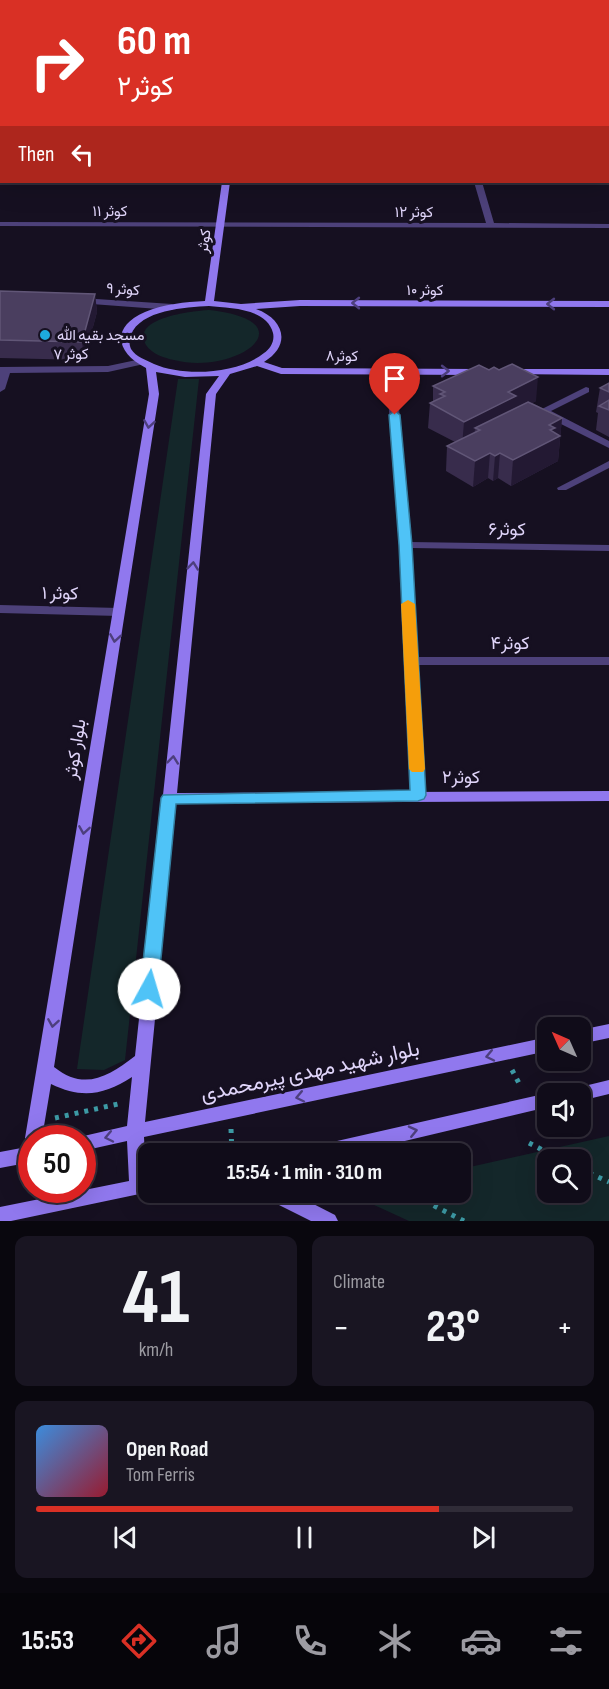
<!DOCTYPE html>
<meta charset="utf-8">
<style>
:root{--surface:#100c19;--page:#191522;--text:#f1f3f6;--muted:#9c9ba2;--line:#302c38;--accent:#d93025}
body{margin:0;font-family:"Sofia Sans Condensed",Vazirmatn,sans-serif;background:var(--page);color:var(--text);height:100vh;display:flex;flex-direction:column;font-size:22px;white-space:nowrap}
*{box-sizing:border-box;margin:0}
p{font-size:20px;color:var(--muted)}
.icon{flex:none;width:33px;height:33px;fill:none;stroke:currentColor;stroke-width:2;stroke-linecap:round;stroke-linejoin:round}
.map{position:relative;height:1221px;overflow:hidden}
.panel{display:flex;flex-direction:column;gap:15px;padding:15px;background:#09070e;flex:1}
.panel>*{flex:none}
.top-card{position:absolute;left:0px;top:0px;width:609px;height:183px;box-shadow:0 6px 24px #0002,0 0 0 2px var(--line);background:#d93025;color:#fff;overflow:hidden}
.needle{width:39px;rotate:315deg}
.tools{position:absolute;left:537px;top:1017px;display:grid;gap:12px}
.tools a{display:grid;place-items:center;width:54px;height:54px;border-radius:12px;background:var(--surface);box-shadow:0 6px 24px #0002,0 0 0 2px var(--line);font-size:30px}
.speed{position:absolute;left:18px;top:1125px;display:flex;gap:12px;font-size:30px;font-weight:700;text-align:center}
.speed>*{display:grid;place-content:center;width:78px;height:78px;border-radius:50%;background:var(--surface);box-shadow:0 6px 24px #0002,0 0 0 2px var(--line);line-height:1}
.speed .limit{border:9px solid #d22;background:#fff;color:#111}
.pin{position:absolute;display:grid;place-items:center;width:51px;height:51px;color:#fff;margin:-62px -26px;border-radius:50% 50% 50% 0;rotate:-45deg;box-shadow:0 0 6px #0007}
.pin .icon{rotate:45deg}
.me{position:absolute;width:66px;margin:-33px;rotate:6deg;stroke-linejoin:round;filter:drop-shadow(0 0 4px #0008)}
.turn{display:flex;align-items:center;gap:21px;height:126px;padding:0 18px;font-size:27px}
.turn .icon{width:78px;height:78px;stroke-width:2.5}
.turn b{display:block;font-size:42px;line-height:51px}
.then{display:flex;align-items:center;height:57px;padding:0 18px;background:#0003;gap:12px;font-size:22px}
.big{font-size:45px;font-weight:700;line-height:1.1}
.panel .widget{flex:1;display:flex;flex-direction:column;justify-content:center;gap:9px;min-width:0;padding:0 21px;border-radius:12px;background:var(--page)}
.panel .dial{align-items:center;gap:0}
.dial b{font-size:78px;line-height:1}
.song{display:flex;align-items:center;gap:18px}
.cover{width:72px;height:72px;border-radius:9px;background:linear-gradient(135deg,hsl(210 70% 55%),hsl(350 70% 35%))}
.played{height:6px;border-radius:3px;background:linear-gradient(90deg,var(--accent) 75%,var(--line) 75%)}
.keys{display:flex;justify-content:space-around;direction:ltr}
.heat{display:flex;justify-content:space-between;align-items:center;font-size:33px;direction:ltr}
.panel .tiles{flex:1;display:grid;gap:15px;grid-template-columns:1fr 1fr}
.widget:last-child{grid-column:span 2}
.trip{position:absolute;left:138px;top:1143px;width:333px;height:60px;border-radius:12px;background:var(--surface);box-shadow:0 6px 24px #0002,0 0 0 2px var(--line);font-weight:700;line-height:60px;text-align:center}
.dock{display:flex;height:96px;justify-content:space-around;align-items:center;background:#06050a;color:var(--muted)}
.dock .icon{width:42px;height:42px}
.dock .active{color:var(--accent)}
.dock b{font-size:27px;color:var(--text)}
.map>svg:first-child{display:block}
</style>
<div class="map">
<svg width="609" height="1221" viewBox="0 0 609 1221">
<rect width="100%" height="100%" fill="#161021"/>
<!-- green -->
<g fill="#14272a" fill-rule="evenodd">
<path d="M209,310c101,11 28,66 -35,50 -10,-2 -22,-6 -28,-15 -16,-28 49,-34 63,-35z"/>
<path d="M178,379h21l-74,681 -21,10 -27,-1z"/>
<path d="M609,1136v85h-200l-61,-28 112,-1 1,-23zM548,1160h32v32h-32z"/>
</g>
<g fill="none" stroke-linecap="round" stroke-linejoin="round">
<!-- path -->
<g stroke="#3d9aa5" stroke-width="5" stroke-dasharray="4 6" stroke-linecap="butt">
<path d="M512,1070l9,17"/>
<path d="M55,1118l63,-14"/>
<path d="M231,1129l1,25"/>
<path d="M529,1143l33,17"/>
<path d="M580,1169l29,13"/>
<path d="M407,1192l57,29"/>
</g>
<!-- street -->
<g fill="#4d417a" fill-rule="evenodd">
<rect x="608" y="99" width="1" height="4"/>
<rect x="608" y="135" width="1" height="4"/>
<rect x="0" y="136" width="2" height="4"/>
<rect x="0" y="176" width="2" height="4"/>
<path d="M474,182h8l12,41 115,1v4l-609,-2v-4l486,1z"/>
<path d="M81,298l91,6 4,3 -4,3 -94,-7 -1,-2z"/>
<path d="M141,359l5,3 -2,2 -36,8 -98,1 -5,16 -5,3v-25l108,-1z"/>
<path d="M391,368l5,3 14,171 199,3v6l-198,-3 6,109h192v8h-191l7,130 -2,3h-10l-2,-3 -12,-250 -13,-174z"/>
<path d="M586,387l3,1v4l-38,19 58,30v7l-66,-33 -12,5 -5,-3z"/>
<path d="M609,461v7l-43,22h-8l-1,-2z"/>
<path d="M0,605l119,3 6,4 -6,4 -119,-3z"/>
</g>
<!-- secondary -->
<g fill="#9078ee" fill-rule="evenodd">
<path d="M527,0h6l1,2h-6z"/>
<rect x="0" y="3" width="2" height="4"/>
<rect x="608" y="84" width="1" height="6"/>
<path d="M222,182h8l-16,119 27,3 59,-4 309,1v6l-309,-1 -44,3c28,10 36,36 8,53l18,6 197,1 5,3 -5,3 -198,-1 -24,-8 -27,8 -14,20 -39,399 432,-2v10l-433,2 -31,319 403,-85v14l-404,86 2,40h2l1,15 -138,29h-11v-14l129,-26 -2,-40 -45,10v-13h-7l52,-12 5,-49c-28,18 -50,22 -81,7l-9,54h-10v7l-4,-2 -3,-5 124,-744 -3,-26c-30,-15 -36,-41 -1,-56 19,-8 40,-10 60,-11zM209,306c20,2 58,2 64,27 2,8 -3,16 -9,20 -26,21 -80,24 -110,11 -8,-4 -18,-7 -23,-15 -2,-5 -2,-9 0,-14 9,-25 55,-28 78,-29zM156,372l29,5 34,-1 -13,18 -71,662c-27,21 -51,35 -81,11l105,-673z"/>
<path d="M511,369h98v6l-101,-1 -2,-2z"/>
<path d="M609,1024v14l-29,6v-14z"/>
<path d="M609,1080v14l-29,7v-7h-10l2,-5z"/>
<path d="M548,1093l2,1h-2v13l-198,47h-44l3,-5 6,-3z"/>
<path d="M32,1146v16l-32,6v-16z"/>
<path d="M262,1192h28l45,23 3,6h-27l-46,-23z"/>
</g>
<!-- highway -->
<g fill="#ea5f8a" fill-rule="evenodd">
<path d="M250,0h29l-30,2z"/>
<path d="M404,0h26l-28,2z"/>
<path d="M2,27v6l-2,1v-6z"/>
</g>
</g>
<!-- wall -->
<g fill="#382c4c">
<path d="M0,291l95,3 2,18 -13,48 -84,-2z"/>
<path d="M609,383v54l-13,-7 2,-17 -2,-1 4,-24z"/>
<path d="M433,386l103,15 -4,2 30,15 -4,43 -47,25 -13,-8 -5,3 -5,-3 -15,9 -27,-16 1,-25 8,-4 -27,-14 2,-25 3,-1z"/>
</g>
<!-- shaded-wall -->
<g fill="#231933">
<path d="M95,294l2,18 -13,48 -2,-18z"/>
<path d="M538,377l-2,24 -56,29 -5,-2 -1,12 -12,6 2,-24 44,-30z"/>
<path d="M562,418l-4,43 -47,25 2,-26 36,-35z"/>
<path d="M490,453l-2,25 -15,9 2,-26z"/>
<path d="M500,453l-2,25 -5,3 2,-25z"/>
</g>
<!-- building -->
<g fill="#4a3e5f" stroke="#615677" stroke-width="1.5">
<path d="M0,291l95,3 -13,48 -82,-2z"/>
<path d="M512,364l26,13 -30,15 8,4 -52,26 -34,-19 15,-7 -5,-2 5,-2 -12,-6 46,-21 10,5 5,-3 5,3z"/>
<path d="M609,383v9l-9,-4z"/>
<path d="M609,400v10l-10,-4z"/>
<path d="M528,402l34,16 -13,7 6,3 -5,2 10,6 -47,24 -13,-7 -5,3 -5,-3 -15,8 -28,-15 33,-16 -5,-2z"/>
</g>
<!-- one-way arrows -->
<defs><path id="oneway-chevron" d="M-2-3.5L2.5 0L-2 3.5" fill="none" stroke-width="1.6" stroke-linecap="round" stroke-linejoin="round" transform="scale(1.5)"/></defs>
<g stroke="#4d3f7d">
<use href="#oneway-chevron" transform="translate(356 303) rotate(-180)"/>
<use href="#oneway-chevron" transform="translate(551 304) rotate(-180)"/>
<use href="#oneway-chevron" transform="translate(445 371)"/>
<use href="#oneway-chevron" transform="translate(149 424) rotate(99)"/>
<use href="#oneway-chevron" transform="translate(193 566) rotate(-84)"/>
<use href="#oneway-chevron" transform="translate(115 638) rotate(99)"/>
<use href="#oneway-chevron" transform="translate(173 760) rotate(-84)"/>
<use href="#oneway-chevron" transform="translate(84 830) rotate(99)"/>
<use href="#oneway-chevron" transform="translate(53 1023) rotate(99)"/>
<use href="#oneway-chevron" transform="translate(490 1056) rotate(168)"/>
<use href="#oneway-chevron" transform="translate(300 1097) rotate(168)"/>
<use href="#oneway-chevron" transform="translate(413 1131) rotate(-13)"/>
<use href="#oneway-chevron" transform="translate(109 1137) rotate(168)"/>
</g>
<!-- route -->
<path fill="#4fc3f7" stroke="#337fa1" stroke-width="1.5" d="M395,411l5,4 12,130 14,250 -2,4 -6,2 -242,3 -18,185 -2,5 -7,2 -6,-2 -3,-5 21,-191 2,-3 247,-5 -11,-245 -10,-130z"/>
<!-- slow -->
<path fill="#f59e0b" d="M408,600l7,4 10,165 -2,3h-11l-3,-3 -8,-165z"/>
<!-- markers -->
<circle fill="#1da9de" stroke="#161021" stroke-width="2" cx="45" cy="335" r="6"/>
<g text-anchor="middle" stroke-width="6" stroke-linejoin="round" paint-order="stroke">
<!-- far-street labels -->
<g font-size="15" fill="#e0d5fa" stroke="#161021">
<text x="110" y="216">کوثر ۱۱</text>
<text x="414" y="217">کوثر ۱۲</text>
<text transform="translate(204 241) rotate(-82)" y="5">کوثر</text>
<text transform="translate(123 289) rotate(4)" y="5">کوثر ۹</text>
<text x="425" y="295">کوثر ۱۰</text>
<text transform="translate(71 354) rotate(-1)" y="5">کوثر ۷</text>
<text x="342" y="361">کوثر۸</text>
</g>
<!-- far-poi labels -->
<g font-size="15" fill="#e0d5fa" stroke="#161021" text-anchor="start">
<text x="57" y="340">مسجد بقیه الله</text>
</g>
<!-- street labels -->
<g font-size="18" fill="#e0d5fa" stroke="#161021">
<text transform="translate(507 529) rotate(1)" y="6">کوثر۶</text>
<text transform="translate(60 593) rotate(1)" y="6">کوثر ۱</text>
<text x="510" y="649">کوثر۴</text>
<text transform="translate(75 749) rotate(-81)" y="6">بلوار کوثر</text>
<text x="461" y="783">کوثر۲</text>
</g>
<!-- near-street labels -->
<g font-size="21" fill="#e0d5fa" stroke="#161021">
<text transform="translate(310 1071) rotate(-12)" y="7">بلوار شهید مهدی پیرمحمدی</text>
</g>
</g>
</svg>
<div class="tools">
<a><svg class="needle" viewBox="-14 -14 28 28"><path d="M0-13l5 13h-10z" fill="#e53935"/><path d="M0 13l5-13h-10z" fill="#9c9ba2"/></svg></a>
<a><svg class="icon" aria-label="sound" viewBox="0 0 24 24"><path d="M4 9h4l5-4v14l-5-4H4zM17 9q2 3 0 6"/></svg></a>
<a><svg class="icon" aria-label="search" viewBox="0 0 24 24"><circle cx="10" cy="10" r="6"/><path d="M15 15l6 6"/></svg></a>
</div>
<div class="speed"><div class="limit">50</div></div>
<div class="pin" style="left:395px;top:415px;background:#d93025"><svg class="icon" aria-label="arrive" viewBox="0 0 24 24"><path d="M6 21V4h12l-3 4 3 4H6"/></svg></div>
<svg class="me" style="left:149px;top:989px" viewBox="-20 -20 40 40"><circle r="19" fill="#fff"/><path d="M0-13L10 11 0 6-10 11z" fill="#4fc3f7"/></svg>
<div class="trip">15:54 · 1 min · 310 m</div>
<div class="top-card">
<div class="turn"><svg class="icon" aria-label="right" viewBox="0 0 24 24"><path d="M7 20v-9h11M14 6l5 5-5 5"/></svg><div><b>60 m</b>کوثر۲</div></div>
<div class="then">Then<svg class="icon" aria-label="left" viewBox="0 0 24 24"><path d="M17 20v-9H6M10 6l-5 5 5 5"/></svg></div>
</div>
</div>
<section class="panel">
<div class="tiles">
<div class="widget dial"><b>41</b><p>km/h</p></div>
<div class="widget"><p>Climate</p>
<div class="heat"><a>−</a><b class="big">23°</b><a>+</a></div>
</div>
<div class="widget">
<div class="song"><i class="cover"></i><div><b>Open Road</b><p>Tom Ferris</p></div></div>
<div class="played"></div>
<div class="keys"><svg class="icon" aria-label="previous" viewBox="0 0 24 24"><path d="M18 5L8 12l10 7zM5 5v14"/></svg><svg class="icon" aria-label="pause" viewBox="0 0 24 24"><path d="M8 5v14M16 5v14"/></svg><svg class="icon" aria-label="next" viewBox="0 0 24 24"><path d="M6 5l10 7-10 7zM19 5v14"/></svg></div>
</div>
</div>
</section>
<nav class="dock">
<b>15:53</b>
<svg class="icon active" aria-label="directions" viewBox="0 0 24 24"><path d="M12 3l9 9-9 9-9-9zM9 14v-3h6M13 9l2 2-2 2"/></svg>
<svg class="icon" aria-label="music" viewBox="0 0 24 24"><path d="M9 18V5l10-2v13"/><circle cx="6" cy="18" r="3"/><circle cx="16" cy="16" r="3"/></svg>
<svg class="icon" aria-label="phone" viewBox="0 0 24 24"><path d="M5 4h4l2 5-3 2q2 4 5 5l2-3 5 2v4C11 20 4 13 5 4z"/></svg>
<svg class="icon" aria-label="climate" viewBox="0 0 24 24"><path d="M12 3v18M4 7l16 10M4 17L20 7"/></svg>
<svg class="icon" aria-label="car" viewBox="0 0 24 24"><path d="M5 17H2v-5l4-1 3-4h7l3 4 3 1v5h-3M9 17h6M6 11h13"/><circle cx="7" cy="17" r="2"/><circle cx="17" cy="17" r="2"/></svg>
<svg class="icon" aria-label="filters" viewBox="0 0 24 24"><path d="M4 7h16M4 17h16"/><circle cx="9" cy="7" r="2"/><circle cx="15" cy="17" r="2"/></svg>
</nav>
